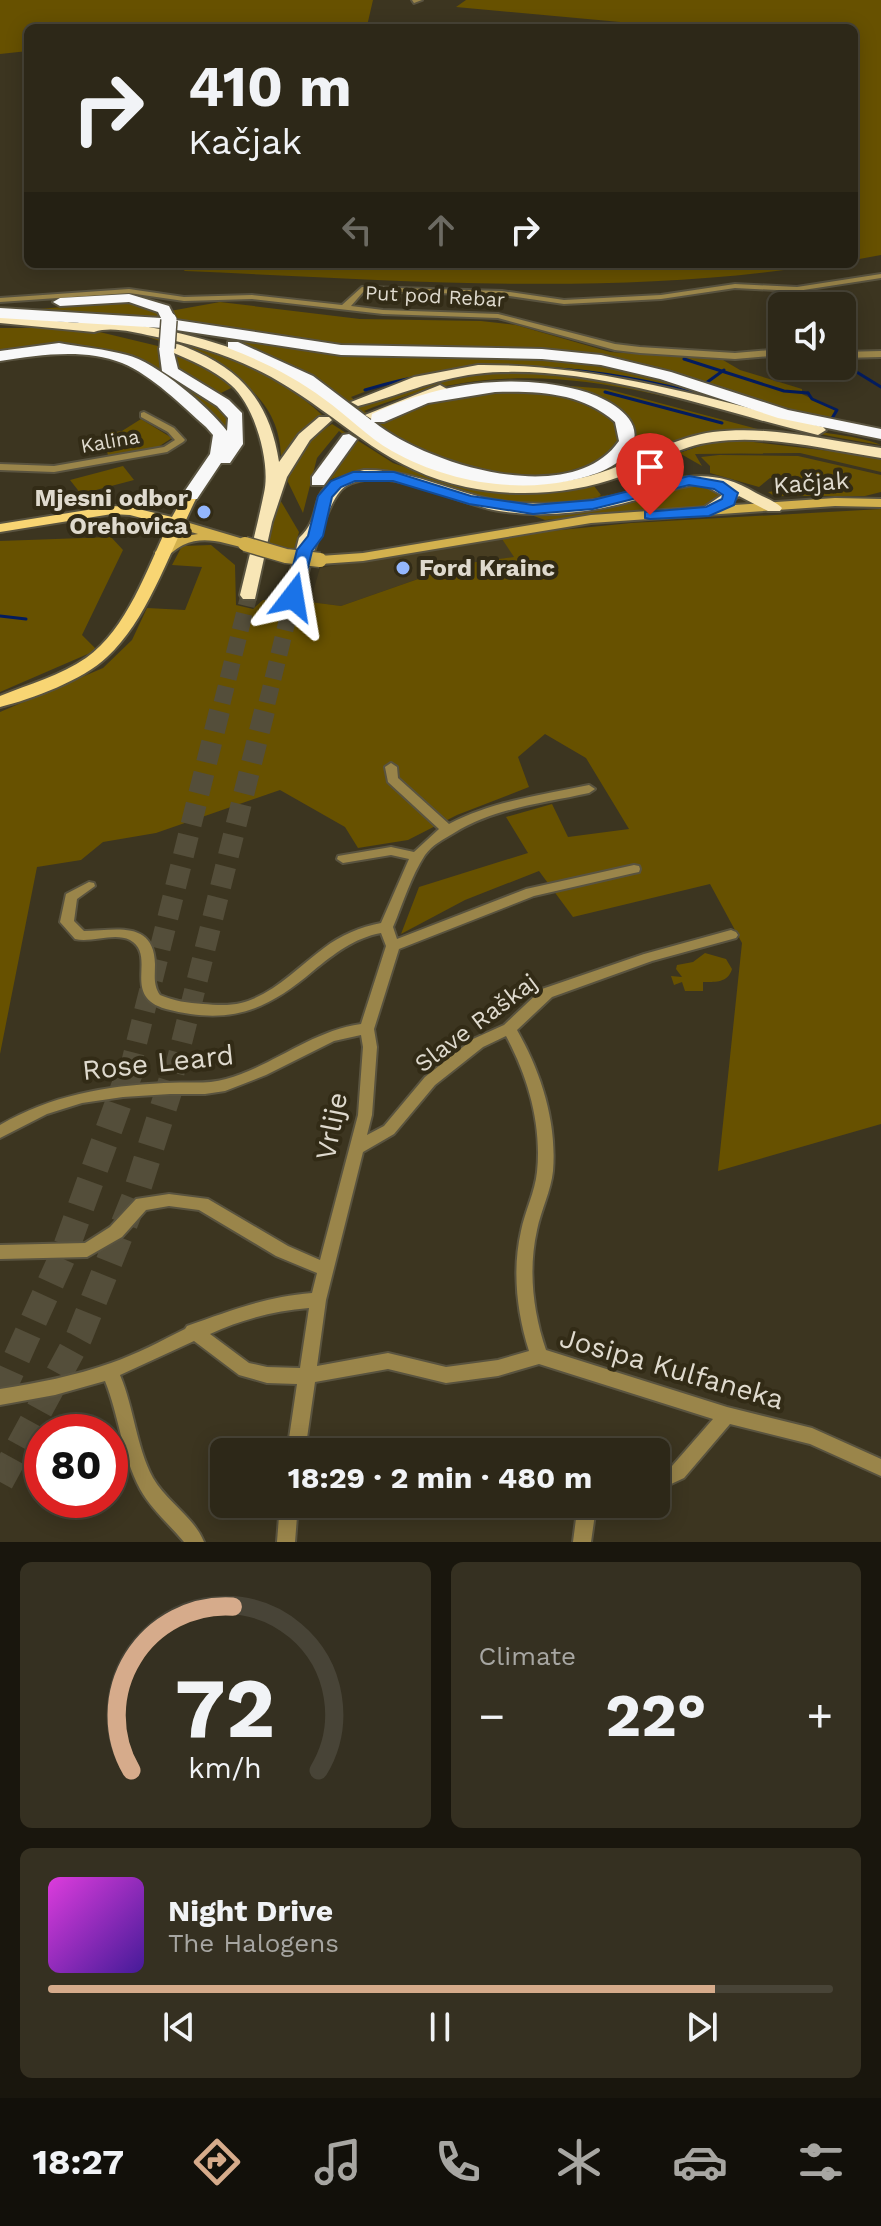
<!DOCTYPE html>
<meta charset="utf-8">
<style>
:root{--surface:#2d2818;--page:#353021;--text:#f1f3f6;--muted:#a7a6a2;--line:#484437;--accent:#d6ab8b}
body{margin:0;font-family:"Work Sans",sans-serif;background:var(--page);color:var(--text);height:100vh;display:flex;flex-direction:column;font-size:30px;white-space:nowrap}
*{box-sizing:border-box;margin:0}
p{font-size:26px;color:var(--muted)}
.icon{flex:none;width:44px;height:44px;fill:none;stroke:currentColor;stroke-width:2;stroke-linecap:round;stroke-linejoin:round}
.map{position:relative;height:1542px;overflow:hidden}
.details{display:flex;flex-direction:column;gap:20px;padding:20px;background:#19160d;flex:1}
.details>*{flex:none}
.banner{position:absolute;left:24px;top:24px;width:834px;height:244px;border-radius:12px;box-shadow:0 4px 20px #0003,0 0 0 2px var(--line);background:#2d2818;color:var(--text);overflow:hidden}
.controls{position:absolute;left:768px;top:292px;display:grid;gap:16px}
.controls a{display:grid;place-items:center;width:88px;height:88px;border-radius:12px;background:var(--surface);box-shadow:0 4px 20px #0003,0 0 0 2px var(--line);font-size:40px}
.speed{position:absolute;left:24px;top:1414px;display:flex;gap:16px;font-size:40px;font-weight:700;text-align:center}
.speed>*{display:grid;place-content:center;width:104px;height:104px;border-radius:50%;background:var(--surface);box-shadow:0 4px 20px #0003,0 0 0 2px var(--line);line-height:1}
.speed .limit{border:12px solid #d22;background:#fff;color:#111}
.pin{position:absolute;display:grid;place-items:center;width:68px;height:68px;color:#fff;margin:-82px -34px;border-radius:50% 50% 50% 0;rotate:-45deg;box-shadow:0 0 8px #0007}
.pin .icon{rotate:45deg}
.me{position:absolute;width:88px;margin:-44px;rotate:14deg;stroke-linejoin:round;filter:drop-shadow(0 0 6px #0008)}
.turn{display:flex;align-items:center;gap:28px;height:168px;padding:0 32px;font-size:36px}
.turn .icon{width:104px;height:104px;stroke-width:2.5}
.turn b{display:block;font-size:56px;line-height:68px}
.lanes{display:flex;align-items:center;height:76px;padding:0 32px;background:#0003;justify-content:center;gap:40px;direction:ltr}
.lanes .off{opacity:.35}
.big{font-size:60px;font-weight:700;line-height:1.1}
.details .tile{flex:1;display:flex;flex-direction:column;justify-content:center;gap:12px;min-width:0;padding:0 28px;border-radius:12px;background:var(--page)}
.details .dial{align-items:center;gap:0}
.dial svg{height:208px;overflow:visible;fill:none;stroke:var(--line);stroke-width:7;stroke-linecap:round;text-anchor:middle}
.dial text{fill:var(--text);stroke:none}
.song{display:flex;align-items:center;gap:24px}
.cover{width:96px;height:96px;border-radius:12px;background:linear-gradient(135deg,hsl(300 70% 55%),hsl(260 70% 35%))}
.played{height:8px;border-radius:4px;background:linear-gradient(90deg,var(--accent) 85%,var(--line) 85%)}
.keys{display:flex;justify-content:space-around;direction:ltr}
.heat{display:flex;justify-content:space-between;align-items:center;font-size:44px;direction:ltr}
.details .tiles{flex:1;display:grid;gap:20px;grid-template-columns:1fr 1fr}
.tile:last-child{grid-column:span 2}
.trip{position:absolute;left:210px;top:1438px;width:460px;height:80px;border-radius:12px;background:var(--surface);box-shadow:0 4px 20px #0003,0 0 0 2px var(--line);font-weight:700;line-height:80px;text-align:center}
.dock{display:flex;height:128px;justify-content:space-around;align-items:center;background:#12100a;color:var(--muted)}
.dock .icon{width:56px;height:56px}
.dock .current{color:var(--accent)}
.dock b{font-size:36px;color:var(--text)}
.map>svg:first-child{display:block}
</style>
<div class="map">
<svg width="881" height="1542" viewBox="0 0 881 1542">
<rect width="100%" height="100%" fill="#3c3520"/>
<!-- built -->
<path fill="#473d21" d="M500,536l15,21 -54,7 -120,42 -31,-4 10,-34z"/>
<!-- green -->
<g fill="#675100">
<path d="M0,0h373l-6,26 -8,2h-331v23l-28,3z"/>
<path d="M466,0h415v255l-27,5v-232h-249l15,-6 -164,-15z"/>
<path d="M176,264h650c-212,34 -427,16 -641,7z"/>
<path d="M134,301l21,6 9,13 -125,-11z"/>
<path d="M220,302l140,17 121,2 35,4 94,27 113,8 17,10 62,19v5l33,16 -7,13 -215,-63 -248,-10 -192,-29 -3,-10z"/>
<path d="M0,328h83l79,19v20l67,50 1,26 -13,-23 -107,-68 -110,3z"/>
<path d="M143,334c66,14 129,34 179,81l-12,8 -29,33c-2,-63 -55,-88 -106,-110 -10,-4 -28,-8 -32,-12z"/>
<path d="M220,337l120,17 216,5 56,6 36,9 104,35 -6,2c-139,-42 -254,-69 -395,-14l9,8c151,-63 267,-18 415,19 30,8 81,10 106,21 -191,-28 -322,-113 -517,-34l15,9c21,-7 43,-19 65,-22 35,-7 197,-21 172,50 -59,47 -149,26 -211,-3 -34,-16 -62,-48 -95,-68 -28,-17 -58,-29 -90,-40z"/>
<path d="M170,350l28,12 37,24 -18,9 -41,-24z"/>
<path d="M522,382l85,7 158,42 -76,7 -73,30c2,-6 14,-12 18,-22 16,-51 -81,-58 -112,-64z"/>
<path d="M141,419l31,19 -14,9 -50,9 -4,-22 18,-3z"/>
<path d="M332,424l61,39 66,23 60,7 75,-7 7,9 -5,3 81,-22 29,-2c-11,2 -24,1 -36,4 -62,16 -121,38 -186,22 -51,-13 -101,-43 -154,-20l22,-38 -13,-11 -22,27 -14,55 -16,-33c8,-25 22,-42 45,-56z"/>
<path d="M737,440l144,17v15l-81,-19 -105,1 7,12 -21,-12 -7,1 29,-11z"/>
<path d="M719,455l79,1 83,19v17l-16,4h-91l-6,-4 27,-4 5,-9 -30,-1 -11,9 -49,-14v-7l-9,-9z"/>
<path d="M123,466l11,14 -53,14 -11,-14z"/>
<path d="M689,485l18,1 16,10 -19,10 -159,14 -14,-5 70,-6z"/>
<path d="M279,498l20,34 -5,18 -27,-7z"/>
<path d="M881,509v615l-163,47 24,-228 -32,-59 -137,33 -34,-46 -74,29 -64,34 18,-47 109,-34 -22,-36 46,-13 16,33 61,-8 -43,-71 -41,-24 -27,23 11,30 -72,28 -49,25 -50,8 -13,-21 -65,-37 -124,43 -53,9 -22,18 -44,7 -37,187v-342l103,-44 29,-28 15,-32 38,2 17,-43 -30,-2 10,-19 29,-1 24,20 1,40 17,4 10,-9h17l5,7 25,-5 31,4 120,-42 53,-7 -14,-21 131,-13z"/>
<path d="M111,537l12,13 -41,85 15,15 -97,42v-151z"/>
<path d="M705,953l21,6 6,10c-4,14 -17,13 -29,13v9h-18l-3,-9 -8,3 -3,-9 11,1 -6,-8 1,-4 16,-3z"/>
</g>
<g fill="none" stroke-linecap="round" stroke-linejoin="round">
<!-- stream -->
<g stroke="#031c5e" stroke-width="3">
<path d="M684,359l100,32 24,2"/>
<path d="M842,363l39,24"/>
<path d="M706,383l18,-13"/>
<path d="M365,390c111,-34 216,-27 327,2"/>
<path d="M605,392l117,31"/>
<path d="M808,393l4,6 25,11 -6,10"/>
<path d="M679,451l25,-8"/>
<path d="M0,616l26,3"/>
</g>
<!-- trunk-tunnel-far2 -->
<g stroke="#544e3a" stroke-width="17" stroke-dasharray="17 8" stroke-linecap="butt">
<path d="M222,703l27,-108"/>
<path d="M267,703l26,-106"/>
</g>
<!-- trunk-tunnel-far1 -->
<g stroke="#544e3a" stroke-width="21" stroke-dasharray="21 11" stroke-linecap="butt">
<path d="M129,1073l93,-372"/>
<path d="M174,1073l93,-372"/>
</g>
<!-- trunk-tunnel -->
<g stroke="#544e3a" stroke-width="27" stroke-dasharray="27 14" stroke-linecap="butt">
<path d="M0,1395l65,-144 65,-180"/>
<path d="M0,1482l79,-145 56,-140 40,-126"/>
</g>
<!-- minor casing -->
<g stroke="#59533f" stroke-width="4">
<g id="minor">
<path d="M412,0h10l-8,3z"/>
<path d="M881,274v4l-84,13 -62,-3 -74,11 -97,5 -62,-9 -138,-4 -13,15 32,4 115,4 117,30 25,3 95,6 47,-4v6l-47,4 -95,-6 -25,-3 -117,-32 -115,-4 -131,-15 -68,2 -55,-8 -129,9v-4l129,-9 55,8 68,-2 90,10 20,-18 140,4 62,9 97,-5 74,-11 62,3z"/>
<path d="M881,351v6l-39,1v-6z"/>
<path d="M144,412l30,16 11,12 -2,2 -16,10 -113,20 -54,-2v-6l54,2 110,-19 11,-7 -7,-8 -27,-15v-4z"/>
<path d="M391,763l6,4 1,11 51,46c43,-23 93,-29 140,-39l6,4 -6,4c-45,10 -95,15 -135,40 -10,6 -21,11 -29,22 -14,21 -22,48 -32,72l4,12 129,-50 108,-24 5,1 1,3 -1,3 -5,1 -100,23 -135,53 -25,80 3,18 -5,68 -5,20 17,-9 41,-49 48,-38 31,-14 38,-36 102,-35 87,-24 5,2 2,3 -2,3 -84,23 -100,36 -35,33c24,42 40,92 36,141 -2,20 -12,39 -16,59 -9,40 -4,82 9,120l181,57 85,21 69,31v17l-71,-32 -80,-20 -46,54 -28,13v-18l16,-7 41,-47 -174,-55 -41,12 -52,7 -58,-14 -73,13 -10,70h-18l10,-68 -30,-1 -28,-8 -45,-34 -74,34c14,33 16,71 33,103 14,24 41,39 51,64h-20c-15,-18 -33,-33 -44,-53 -18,-34 -21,-73 -35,-108l-50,14 -55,10v-16c37,-6 75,-13 111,-26 26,-9 50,-22 74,-34l2,-3c43,-15 77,-29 125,-33l5,-20 -41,-17 -77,-46 -30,-4 -23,4 -24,27 -35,20 -87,2v-14l85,-2 25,-16 26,-28 33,-5 39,5 80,47 32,14 38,-145 5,-68 -2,-12 -27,6 -68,34 -41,16 -20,3h-35l-47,3 -41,6 -35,11 -47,24v-13c52,-30 105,-39 164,-42 21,-2 42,2 62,-4 47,-13 85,-48 135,-55l25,-78 -5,-13c-27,5 -47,21 -68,38 -48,41 -85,54 -147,38 -46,-13 -8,-53 -36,-69 -16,-8 -38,3 -55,-1l-15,-17 6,-28 23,-12 5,1 1,3 -18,13 -3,22 10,10c29,0 70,-12 71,33 0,11 -2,21 5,31 14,6 28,8 43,9 12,1 26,2 38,-1 32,-8 57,-36 83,-55 17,-13 36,-21 57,-25l28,-64 -18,-4 -48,8 -6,-4 1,-3 53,-9 23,5 25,-23 -51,-47 -3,-15zM506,1036c22,41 36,89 31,136 -2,20 -12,39 -16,59 -9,40 -4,82 8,120l-31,9 -52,7 -58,-14 -71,13 9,-66 37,-148 31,-18 41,-49 48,-38zM309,1308l-9,60 -33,-1 -18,-4 -39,-29c32,-15 64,-23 99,-26z"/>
<path d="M280,1504h18l-3,38h-18z"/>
<path d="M580,1504h20l-5,10 -4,28h-18l4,-31z"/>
</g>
</g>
<!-- secondary casing -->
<g stroke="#59533f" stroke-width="4">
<g id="secondary">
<path d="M835,498l46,1v8l-46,-1 -244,17 -228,38 -43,3 -7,-4 7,-4 43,-3 228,-38z"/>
<path d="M176,519l74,22 2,3 -7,4c-21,-5 -41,-13 -62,-3 -11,5 -15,15 -28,13v-6l19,-14 24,-4 -27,-8v-6z"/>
</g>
</g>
<!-- primary casing -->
<g stroke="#59533f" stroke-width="4">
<path id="primary" d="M191,491l7,4c-26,50 -49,124 -91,162 -24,23 -75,42 -107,50v-11c29,-12 60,-20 86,-38 41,-29 61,-89 82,-133l-38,-10 -18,-1 -112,18v-8l112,-18 18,1 42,10 14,-25z"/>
</g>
<!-- trunk casing -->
<g stroke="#59533f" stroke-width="4">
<g id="trunk">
<path d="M0,315h40l6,5 32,3 6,-5c74,8 149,22 213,61 58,35 103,85 171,99 47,10 98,8 143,-9 34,-13 66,-32 102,-37 56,-7 113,8 168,16v10c-55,-8 -112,-24 -169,-16 -32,4 -60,22 -90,34 -49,18 -105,22 -156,11 -78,-17 -114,-60 -178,-100 -41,-26 -88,-42 -136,-51 -19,-4 -41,-10 -58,-4l-94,-9z"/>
<path d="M167,344c11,-2 20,4 30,8 50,22 74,57 82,110l20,-28 20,-17h10l3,3 -22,20 -23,37 -15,45 -17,77h-12l-3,-4c8,-34 17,-68 24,-102 7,-30 -9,-87 -33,-108 -18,-16 -41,-25 -64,-35z"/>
<path d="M478,365c120,-1 230,33 345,62l3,3 -8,5c-107,-25 -232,-74 -342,-61 -42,5 -78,22 -118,32l-7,-4 63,-25z"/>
<path d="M440,385l7,4 -2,3 -67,26 -5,2 -8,-5z"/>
<path d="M364,470c54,-1 101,30 154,33 31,2 62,0 92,-6 56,-12 91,-38 146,-4 9,5 19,8 26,15l-2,3h-12l-29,-15 -24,18h-12v-6l19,-13 -20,-11c-24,2 -47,11 -70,17 -43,12 -89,17 -133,10 -44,-7 -112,-48 -153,-25 -19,11 -39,88 -44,111l-9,5 -6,-1 -3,-4 15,-59c31,-29 -2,-51 65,-68z"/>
</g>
</g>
<!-- motorway casing -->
<g stroke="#59533f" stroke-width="4">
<g id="motorway">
<path d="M129,294l40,12 7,14 165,25 201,4 59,6 70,17 117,38 93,19v10l-103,-21 -118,-39 -59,-14 -59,-6 -201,-4 -178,-27 -163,-10v-10l161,10 -3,-6 -29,-10 -69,4 -7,-4 7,-4z"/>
<path d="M228,342h10l75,34 58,44 1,-6c64,-30 138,-42 207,-24 27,7 74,31 48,63 -13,17 -39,24 -59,28 -58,12 -125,-1 -176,-30 -25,-14 -45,-36 -68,-52 -29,-22 -62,-38 -96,-51zM495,392c42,-1 86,0 120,30l4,19c-48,69 -193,23 -245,-19h10l44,-19z"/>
<path d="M59,343c22,4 46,6 68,12 29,7 82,52 100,76l1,-13 -11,-12 -55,-35 -3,-23 13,-3 6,24 51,31 13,13 1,31 -13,19h-9l-24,36h-12l-3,-4 28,-41 3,-19 -7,-8c-25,-22 -53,-51 -84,-64 -38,-15 -83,-8 -122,-2v-10z"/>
<path d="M349,434l8,5 -33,46h-12v-8l31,-42z"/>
</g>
</g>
<!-- minor -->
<use href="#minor" fill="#9a854a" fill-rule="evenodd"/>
<!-- secondary -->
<use href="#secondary" fill="#d3b14e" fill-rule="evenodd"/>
<!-- primary -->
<use href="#primary" fill="#f8d573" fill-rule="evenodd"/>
<!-- trunk -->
<use href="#trunk" fill="#f8e6b6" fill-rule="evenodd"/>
<!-- motorway -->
<use href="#motorway" fill="#f8f8f8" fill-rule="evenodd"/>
<!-- secondary-bridge casing -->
<g stroke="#59533f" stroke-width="17" stroke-linecap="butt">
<path id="secondary-bridge" d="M245,544l41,12 34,4"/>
</g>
<!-- motorway-bridge casing -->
<g stroke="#59533f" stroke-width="18" stroke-linecap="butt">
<path id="motorway-bridge" d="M167,348l2,-28"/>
</g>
<!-- secondary-bridge -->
<use href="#secondary-bridge" stroke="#d3b14e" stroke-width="14"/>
<!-- motorway-bridge -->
<use href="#motorway-bridge" stroke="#f8f8f8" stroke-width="15"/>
</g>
<!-- route -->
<path fill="#1a73e8" stroke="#114b97" stroke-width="2" d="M353,472h41l77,24 62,9 60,-5 96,-24 34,6 15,11 -4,12 -25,11 -59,3 -5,-1v-6l61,-5 16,-8 1,-4 -9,-6 -25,-4 -96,24 -60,5 -64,-10 -76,-23h-38l-14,6 -9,10 -9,39 -11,15 -11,46 -14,3 -2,-3 12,-47 11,-14 10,-40 13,-15z"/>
<!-- markers -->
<g fill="#94b7fd" stroke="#322b16" stroke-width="3">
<circle cx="204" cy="512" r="8"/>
<circle cx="403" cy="568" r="8"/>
</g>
<g text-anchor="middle" stroke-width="8" stroke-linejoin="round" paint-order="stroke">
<!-- far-street labels -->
<g font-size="20" fill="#dfdace" stroke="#322b16">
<text transform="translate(435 296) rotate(3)" y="7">Put pod Rebar</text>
<text transform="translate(110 441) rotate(-10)" y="7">Kalina</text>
</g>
<!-- street labels -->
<g font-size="24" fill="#dfdace" stroke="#322b16">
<text transform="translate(811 483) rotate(-4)" y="8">Kačjak</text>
<text transform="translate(476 1023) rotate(-37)" y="8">Slave Raškaj</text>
</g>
<!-- poi labels -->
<g font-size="24" font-weight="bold" fill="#dfdace" stroke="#322b16" text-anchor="end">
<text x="188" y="506">Mjesni odbor<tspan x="188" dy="28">Orehovica</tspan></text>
<text x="419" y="576" text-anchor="start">Ford Krainc</text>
</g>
<!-- near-street labels -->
<g font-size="28" fill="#dfdace" stroke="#322b16">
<text transform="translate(158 1062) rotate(-6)" y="10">Rose Leard</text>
<text transform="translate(331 1126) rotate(-79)" y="10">Vrlije</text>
<text transform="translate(672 1368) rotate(16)" y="10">Josipa Kulfaneka</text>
</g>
</g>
</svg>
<div class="controls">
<a><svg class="icon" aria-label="sound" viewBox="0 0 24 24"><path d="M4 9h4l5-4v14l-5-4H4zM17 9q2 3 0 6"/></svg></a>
</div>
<div class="speed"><div class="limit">80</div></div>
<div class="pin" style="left:650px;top:515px;background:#d93025"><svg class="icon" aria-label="arrive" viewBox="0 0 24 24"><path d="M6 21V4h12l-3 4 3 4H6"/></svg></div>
<svg class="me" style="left:293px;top:597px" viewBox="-20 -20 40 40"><path d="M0-17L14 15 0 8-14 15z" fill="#1a73e8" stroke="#fff" stroke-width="4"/></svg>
<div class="trip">18:29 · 2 min · 480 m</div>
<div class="banner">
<div class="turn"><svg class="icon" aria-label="right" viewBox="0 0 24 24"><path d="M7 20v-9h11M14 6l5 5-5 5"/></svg><div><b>410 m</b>Kačjak</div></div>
<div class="lanes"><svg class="icon off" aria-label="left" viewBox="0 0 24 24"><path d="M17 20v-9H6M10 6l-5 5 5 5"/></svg><svg class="icon off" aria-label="ahead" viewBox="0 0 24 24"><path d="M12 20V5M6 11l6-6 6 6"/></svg><svg class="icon" aria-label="right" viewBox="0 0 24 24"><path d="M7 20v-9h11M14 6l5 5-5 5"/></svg></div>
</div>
</div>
<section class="details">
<div class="tiles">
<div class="tile dial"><svg viewBox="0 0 100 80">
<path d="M14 69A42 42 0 1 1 86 69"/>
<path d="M14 69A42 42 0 0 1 53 6" stroke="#d6ab8b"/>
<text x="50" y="56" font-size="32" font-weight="700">72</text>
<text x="50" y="72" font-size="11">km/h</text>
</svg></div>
<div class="tile"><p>Climate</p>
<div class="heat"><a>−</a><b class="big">22°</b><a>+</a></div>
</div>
<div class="tile">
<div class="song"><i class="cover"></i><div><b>Night Drive</b><p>The Halogens</p></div></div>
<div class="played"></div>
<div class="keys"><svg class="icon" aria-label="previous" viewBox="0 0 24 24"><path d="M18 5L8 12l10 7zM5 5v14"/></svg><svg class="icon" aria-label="pause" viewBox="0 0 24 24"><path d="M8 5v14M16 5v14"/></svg><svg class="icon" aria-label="next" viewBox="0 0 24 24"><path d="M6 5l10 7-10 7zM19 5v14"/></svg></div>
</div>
</div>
</section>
<nav class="dock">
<b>18:27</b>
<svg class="icon current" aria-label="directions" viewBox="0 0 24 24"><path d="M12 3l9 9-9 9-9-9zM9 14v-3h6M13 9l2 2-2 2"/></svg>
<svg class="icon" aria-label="music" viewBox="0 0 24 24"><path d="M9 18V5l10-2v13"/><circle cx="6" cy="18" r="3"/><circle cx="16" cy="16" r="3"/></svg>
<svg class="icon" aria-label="phone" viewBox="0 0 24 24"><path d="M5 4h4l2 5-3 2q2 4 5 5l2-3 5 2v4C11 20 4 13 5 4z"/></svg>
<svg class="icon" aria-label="climate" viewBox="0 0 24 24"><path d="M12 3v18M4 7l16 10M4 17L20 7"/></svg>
<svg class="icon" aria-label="car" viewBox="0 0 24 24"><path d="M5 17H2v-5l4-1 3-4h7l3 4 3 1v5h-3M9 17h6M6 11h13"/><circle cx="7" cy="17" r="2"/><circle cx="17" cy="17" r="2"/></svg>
<svg class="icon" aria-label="filters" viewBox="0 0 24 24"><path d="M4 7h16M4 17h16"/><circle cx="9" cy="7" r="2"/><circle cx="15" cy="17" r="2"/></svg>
</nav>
